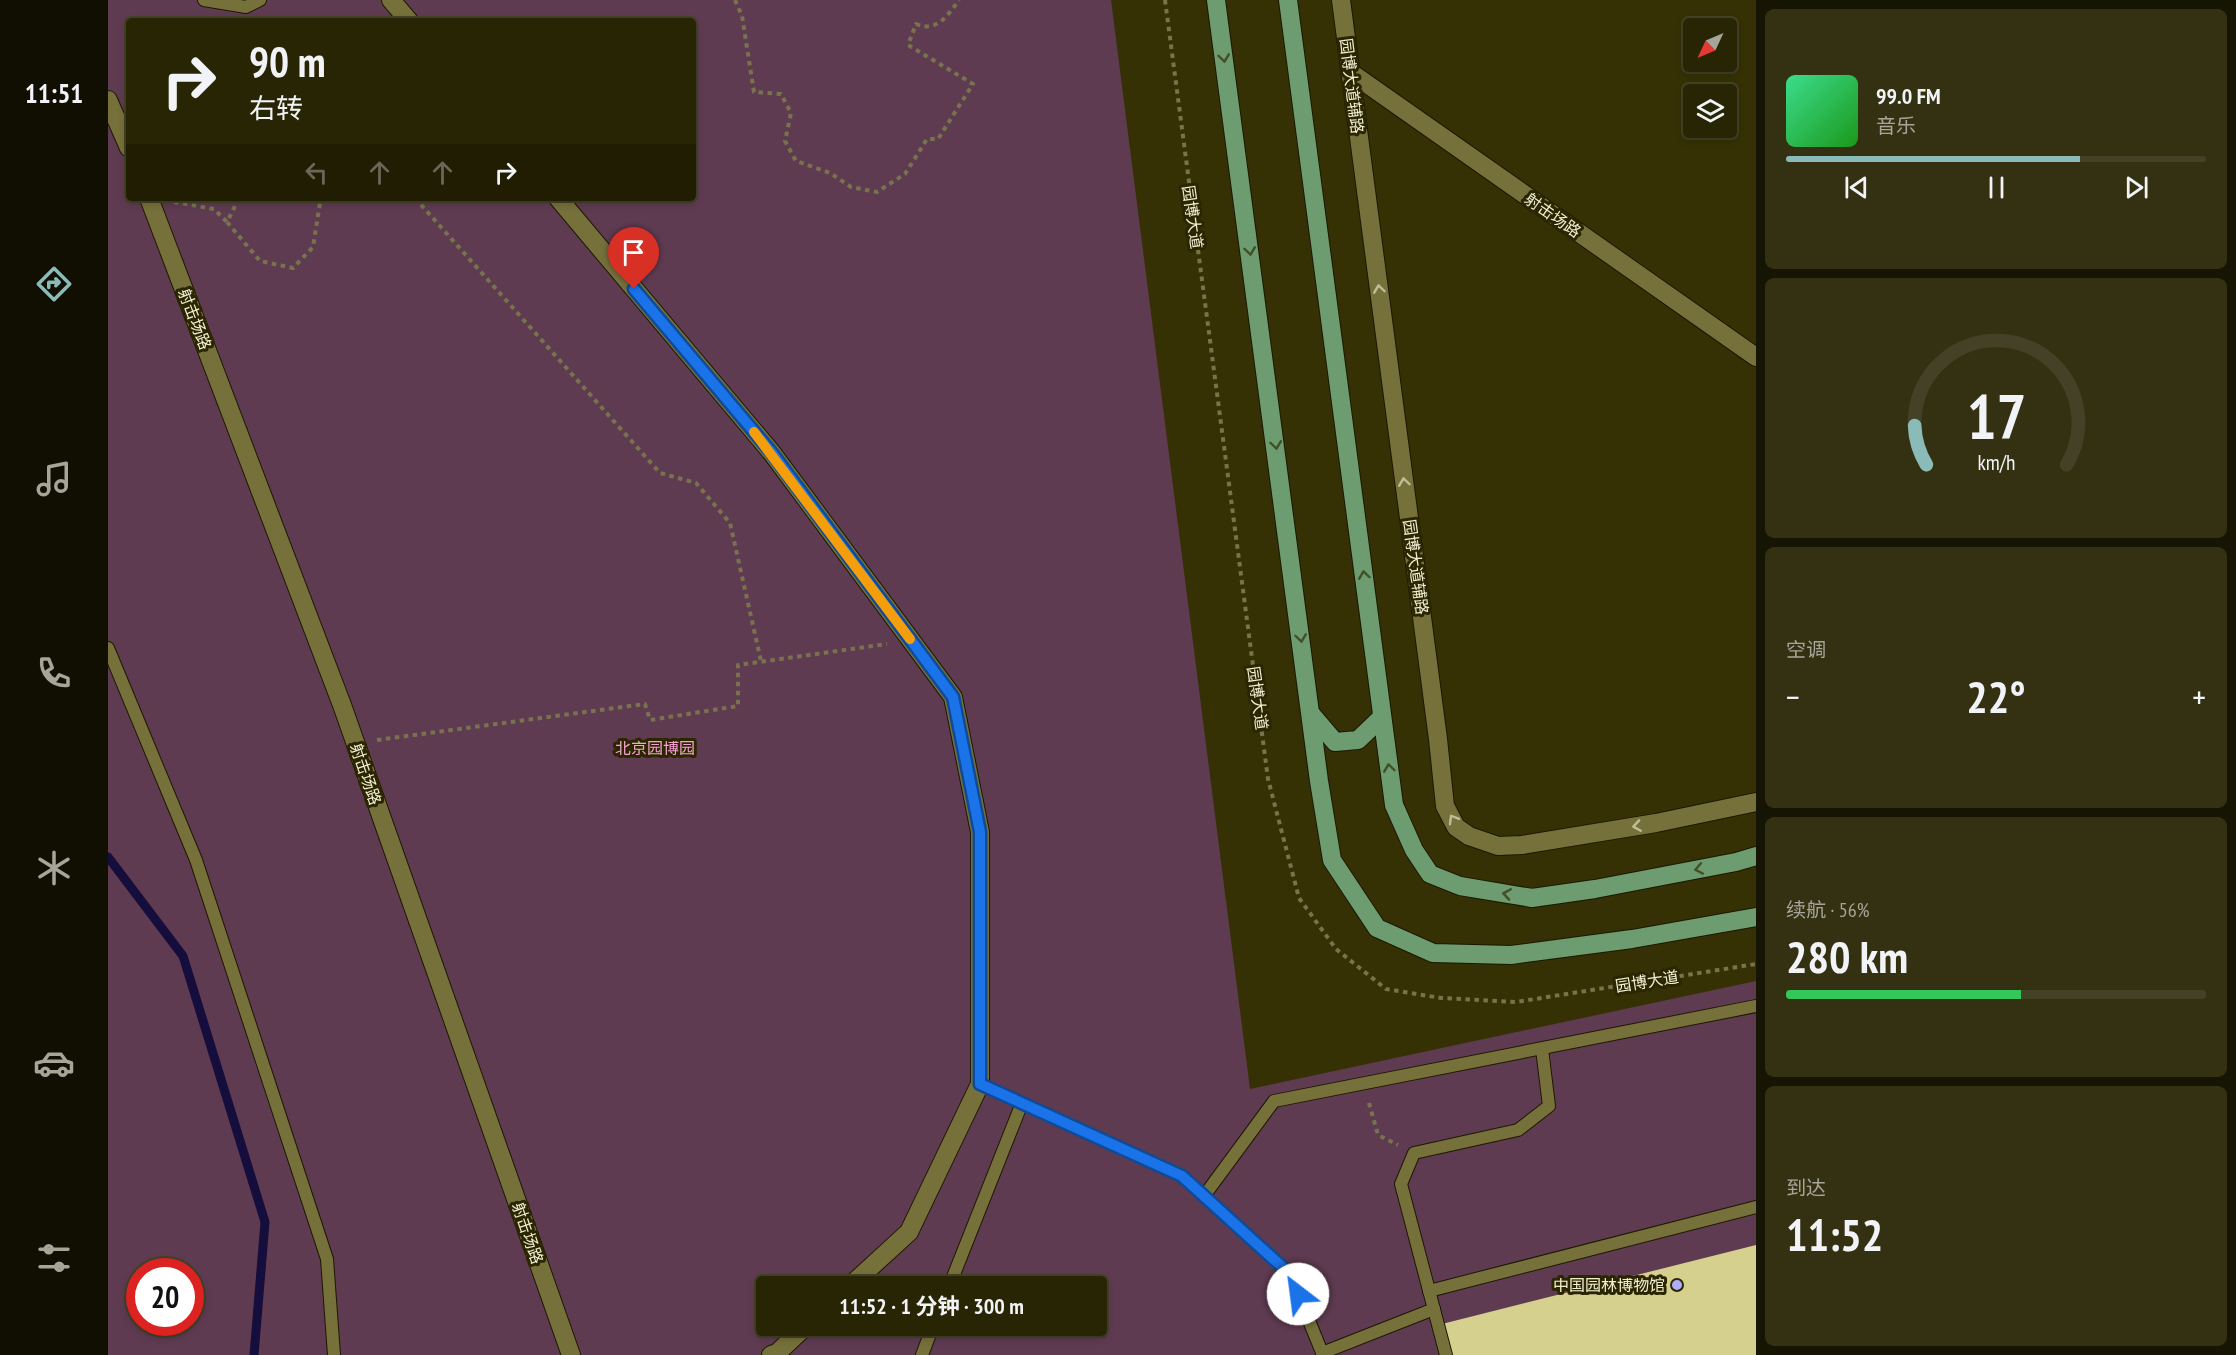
<!DOCTYPE html>
<html lang="zh">
<meta charset="utf-8">
<style>
:root{--surface:#282504;--page:#343113;--text:#f1f3f6;--muted:#a5a59a;--line:#444226;--accent:#8bbbb9}
body{margin:0;font-family:"PT Sans Narrow","Noto Sans SC",sans-serif;background:var(--page);color:var(--text);height:100vh;display:flex;flex-direction:column;font-size:22px;white-space:nowrap}
*{box-sizing:border-box;margin:0}
p{font-size:20px;color:var(--muted)}
.icon{flex:none;width:33px;height:33px;fill:none;stroke:currentColor;stroke-width:2;stroke-linecap:round;stroke-linejoin:round}
.map{position:relative;flex:1;overflow:hidden}
.panel{display:flex;flex-direction:column;gap:9px;padding:9px;background:#161402;width:480px}
.panel>*{flex:none}
.guide{position:absolute;left:18px;top:18px;width:570px;height:183px;border-radius:6px;box-shadow:0 3px 9px #0003,0 0 0 2px var(--line);background:#282504;color:var(--text);overflow:hidden}
.needle{width:39px;rotate:226deg}
.buttons{position:absolute;left:1575px;top:18px;display:grid;gap:12px}
.buttons a{display:grid;place-items:center;width:54px;height:54px;border-radius:6px;background:var(--surface);box-shadow:0 3px 9px #0003,0 0 0 2px var(--line);font-size:30px}
.speed{position:absolute;left:18px;top:1258px;display:flex;gap:12px;font-size:30px;font-weight:700;text-align:center}
.speed>*{display:grid;place-content:center;width:78px;height:78px;border-radius:50%;background:var(--surface);box-shadow:0 3px 9px #0003,0 0 0 2px var(--line);line-height:1}
.speed .limit{border:9px solid #d22;background:#fff;color:#111}
.pin{position:absolute;display:grid;place-items:center;width:51px;height:51px;color:#fff;margin:-62px -26px;border-radius:50% 50% 50% 0;rotate:-45deg;box-shadow:0 0 6px #0007}
.pin .icon{rotate:45deg}
.me{position:absolute;width:66px;margin:-33px;rotate:330deg;stroke-linejoin:round;filter:drop-shadow(0 0 4px #0008)}
.turn{display:flex;align-items:center;gap:21px;height:126px;padding:0 24px;font-size:27px}
.turn .icon{width:78px;height:78px;stroke-width:2.5}
.turn b{display:block;font-size:42px;line-height:51px}
.lanes{display:flex;align-items:center;height:57px;padding:0 24px;background:#0003;justify-content:center;gap:30px;direction:ltr}
.lanes .off{opacity:.35}
.big{font-size:45px;font-weight:700;line-height:1.1}
.panel .card{flex:1;display:flex;flex-direction:column;justify-content:center;gap:9px;min-width:0;padding:0 21px;border-radius:9px;background:var(--page)}
.panel .dial{align-items:center;gap:0}
.dial svg{height:156px;overflow:visible;fill:none;stroke:var(--line);stroke-width:7;stroke-linecap:round;text-anchor:middle}
.dial text{fill:var(--text);stroke:none}
.song{display:flex;align-items:center;gap:18px}
.cover{width:72px;height:72px;border-radius:9px;background:linear-gradient(135deg,hsl(150 70% 55%),hsl(120 70% 35%))}
.played{height:6px;border-radius:3px;background:linear-gradient(90deg,var(--accent) 70%,var(--line) 70%)}
.keys{display:flex;justify-content:space-around;direction:ltr}
.heat{display:flex;justify-content:space-between;align-items:center;font-size:33px;direction:ltr}
.charge{height:9px;border-radius:4px;background:linear-gradient(90deg,#34c759 56%,var(--line) 0)}
.trip{position:absolute;left:648px;top:1276px;width:351px;height:60px;border-radius:6px;background:var(--surface);box-shadow:0 3px 9px #0003,0 0 0 2px var(--line);font-weight:700;line-height:60px;text-align:center}
main{display:flex;flex:1;min-height:0}
.tabs{display:flex;flex-direction:column;width:108px;justify-content:space-around;align-items:center;background:#100f02;color:var(--muted)}
.tabs .icon{width:42px;height:42px}
.tabs .selected{color:var(--accent)}
.tabs b{font-size:27px;color:var(--text)}
.map>svg:first-child{display:block}
</style>
<main>
<nav class="tabs">
<b>11:51</b>
<svg class="icon selected" aria-label="directions" viewBox="0 0 24 24"><path d="M12 3l9 9-9 9-9-9zM9 14v-3h6M13 9l2 2-2 2"/></svg>
<svg class="icon" aria-label="music" viewBox="0 0 24 24"><path d="M9 18V5l10-2v13"/><circle cx="6" cy="18" r="3"/><circle cx="16" cy="16" r="3"/></svg>
<svg class="icon" aria-label="phone" viewBox="0 0 24 24"><path d="M5 4h4l2 5-3 2q2 4 5 5l2-3 5 2v4C11 20 4 13 5 4z"/></svg>
<svg class="icon" aria-label="climate" viewBox="0 0 24 24"><path d="M12 3v18M4 7l16 10M4 17L20 7"/></svg>
<svg class="icon" aria-label="car" viewBox="0 0 24 24"><path d="M5 17H2v-5l4-1 3-4h7l3 4 3 1v5h-3M9 17h6M6 11h13"/><circle cx="7" cy="17" r="2"/><circle cx="17" cy="17" r="2"/></svg>
<svg class="icon" aria-label="filters" viewBox="0 0 24 24"><path d="M4 7h16M4 17h16"/><circle cx="9" cy="7" r="2"/><circle cx="15" cy="17" r="2"/></svg>
</nav>
<div class="map">
<svg width="1648" height="1355" viewBox="0 0 1648 1355">
<rect width="100%" height="100%" fill="#353105"/>
<!-- green -->
<path fill="#5f3b51" fill-rule="evenodd" d="M0,0h1003l139,1089 506,-108v374h-1648zM21,21h564v177h-564zM32,1272h50v51h-50zM658,1287h330v39h-330z"/>
<g fill="none" stroke-linecap="round" stroke-linejoin="round">
<!-- stream -->
<path stroke="#150e3c" stroke-width="9" d="M0,857l75,99 82,266 -11,133"/>
</g>
<!-- building -->
<path fill="#d6d08f" d="M1648,1245v110h-310l-8,-30z"/>
<g fill="none" stroke-linecap="round" stroke-linejoin="round">
<!-- lane casing -->
<g stroke="#1b1800" stroke-width="14">
<g id="lane">
<path d="M96,0l42,7 14,-7"/>
<path d="M0,648l88,212 131,399 7,96"/>
<path d="M872,1084l202,92 108,98 33,81"/>
<path d="M1096,1196l70,-95 482,-95"/>
<path d="M841,1287l73,-184"/>
<path d="M1321,1291l327,-84"/>
<path d="M1214,1353l112,-44"/>
<path d="M814,1355l11,-29"/>
<path d="M1338,1355l-45,-171 13,-31 104,-23 31,-24 -7,-57"/>
</g>
</g>
<!-- street casing -->
<g stroke="#1b1800" stroke-width="20">
<g id="street">
<path d="M283,0l18,21"/>
<path d="M450,198l214,255 181,244 27,135v252l-71,148 -60,55"/>
<path d="M663,1355l6,-2 29,-27"/>
</g>
</g>
<!-- secondary casing -->
<g stroke="#1b1800" stroke-width="20">
<g id="secondary">
<path d="M1233,0l97,739 7,67 11,21 13,9 29,10 24,-1 134,-22 100,-21"/>
<path d="M1242,72l406,285"/>
<path d="M0,100l21,48"/>
<path d="M41,198l193,507 229,650"/>
</g>
</g>
<!-- primary casing -->
<g stroke="#1b1800" stroke-width="20">
<g id="primary">
<path d="M1108,0l103,781 13,79 45,68 56,25 78,2 121,-16 124,-22"/>
<path d="M1180,0l106,805 20,45 16,24 30,12 72,12 63,-9 141,-27 20,-6"/>
<path d="M1204,715l23,27 23,-2 24,-23"/>
</g>
</g>
<!-- path -->
<g stroke="#77744d" stroke-width="4" stroke-dasharray="4.5 4.5" stroke-linecap="butt">
<path d="M627,0l7,16 12,76 27,2 10,19 -6,28 11,20 34,12 21,14 26,5 28,-18 22,-35h11l35,-55 -65,-39 8,-21c21,9 32,-9 43,-24"/>
<path d="M1057,0l103,779 31,119 37,51 50,40 55,9 75,4 240,-38"/>
<path d="M131,198l-12,24 33,39 33,7 20,-21 7,-44 5,-5"/>
<path d="M208,198l4,5"/>
<path d="M307,198l245,275 36,10 34,40 31,138"/>
<path d="M66,202l40,7 13,13"/>
<path d="M269,740l268,-36 5,16 88,-14v-41l149,-21"/>
<path d="M1261,1103l9,32 20,10"/>
</g>
<!-- lane -->
<use href="#lane" stroke="#76713b" stroke-width="12"/>
<!-- street -->
<use href="#street" stroke="#76713b" stroke-width="18"/>
<!-- secondary -->
<use href="#secondary" stroke="#76713b" stroke-width="18"/>
<!-- primary -->
<use href="#primary" stroke="#6c9c70" stroke-width="18"/>
</g>
<!-- one-way arrows -->
<defs><path id="oneway-chevron" d="M-2-3.5L2.5 0L-2 3.5" fill="none" stroke-width="1.6" stroke-linecap="round" stroke-linejoin="round" transform="scale(1.5)"/></defs>
<g stroke="#424f27">
<use href="#oneway-chevron" transform="translate(1116 58) rotate(82)"/>
<use href="#oneway-chevron" transform="translate(1142 251) rotate(82)"/>
<use href="#oneway-chevron" transform="translate(1168 445) rotate(82)"/>
<use href="#oneway-chevron" transform="translate(1256 575) rotate(-98)"/>
<use href="#oneway-chevron" transform="translate(1193 638) rotate(82)"/>
<use href="#oneway-chevron" transform="translate(1281 768) rotate(-98)"/>
<use href="#oneway-chevron" transform="translate(1591 869) rotate(169)"/>
<use href="#oneway-chevron" transform="translate(1399 894) rotate(-171)"/>
</g>
<g stroke="#c0bd96">
<use href="#oneway-chevron" transform="translate(1271 289) rotate(-98)"/>
<use href="#oneway-chevron" transform="translate(1296 482) rotate(-98)"/>
<use href="#oneway-chevron" transform="translate(1345 819) rotate(-120)"/>
<use href="#oneway-chevron" transform="translate(1529 826) rotate(171)"/>
</g>
<g fill="none" stroke-linecap="round" stroke-linejoin="round">
<!-- route casing -->
<g stroke="#114b97" stroke-width="15">
<path id="route" d="M526,289l138,164 181,244 27,135v252l202,92 108,98 8,20"/>
</g>
<!-- route -->
<use href="#route" stroke="#1a73e8" stroke-width="10"/>
<!-- slow -->
<path stroke="#f59e0b" stroke-width="10" d="M646,432l156,207"/>
</g>
<!-- markers -->
<circle fill="#aeaefa" stroke="#2b2600" stroke-width="2" cx="1569" cy="1285" r="6"/>
<g text-anchor="middle" stroke-width="6" stroke-linejoin="round" paint-order="stroke">
<!-- street labels -->
<g font-size="16" fill="#f1efd3" stroke="#2b2600">
<text transform="translate(1244 86) rotate(83)" y="6">园博大道辅路</text>
<text transform="translate(1445 215) rotate(35)" y="6">射击场路</text>
<text transform="translate(1085 217) rotate(82)" y="6">园博大道</text>
<text transform="translate(87 319) rotate(69)" y="6">射击场路</text>
<text transform="translate(1308 567) rotate(82)" y="6">园博大道辅路</text>
<text transform="translate(1150 698) rotate(82)" y="6">园博大道</text>
<text transform="translate(258 774) rotate(71)" y="6">射击场路</text>
<text transform="translate(1539 981) rotate(-9)" y="6">园博大道</text>
<text transform="translate(420 1233) rotate(71)" y="6">射击场路</text>
</g>
<!-- park labels -->
<g font-size="16" fill="#f4a2d2" stroke="#2b2600">
<text x="547" y="754">北京园博园</text>
</g>
<!-- poi labels -->
<g font-size="16" fill="#f1efd3" stroke="#2b2600" text-anchor="end">
<text x="1557" y="1291">中国园林博物馆</text>
</g>
</g>
</svg>
<div class="buttons">
<a><svg class="needle" viewBox="-14 -14 28 28"><path d="M0-13l5 13h-10z" fill="#e53935"/><path d="M0 13l5-13h-10z" fill="#a5a59a"/></svg></a>
<a><svg class="icon" aria-label="layers" viewBox="0 0 24 24"><path d="M12 4l9 5-9 5-9-5zM3 14l9 5 9-5"/></svg></a>
</div>
<div class="speed"><div class="limit">20</div></div>
<div class="pin" style="left:526px;top:289px;background:#d93025"><svg class="icon" aria-label="arrive" viewBox="0 0 24 24"><path d="M6 21V4h12l-3 4 3 4H6"/></svg></div>
<svg class="me" style="left:1190px;top:1294px" viewBox="-20 -20 40 40"><circle r="19" fill="#fff"/><path d="M0-13L10 11 0 6-10 11z" fill="#1a73e8"/></svg>
<div class="trip">11:52 · 1 分钟 · 300 m</div>
<div class="guide">
<div class="turn"><svg class="icon" aria-label="right" viewBox="0 0 24 24"><path d="M7 20v-9h11M14 6l5 5-5 5"/></svg><div><b>90 m</b>右转</div></div>
<div class="lanes"><svg class="icon off" aria-label="left" viewBox="0 0 24 24"><path d="M17 20v-9H6M10 6l-5 5 5 5"/></svg><svg class="icon off" aria-label="ahead" viewBox="0 0 24 24"><path d="M12 20V5M6 11l6-6 6 6"/></svg><svg class="icon off" aria-label="ahead" viewBox="0 0 24 24"><path d="M12 20V5M6 11l6-6 6 6"/></svg><svg class="icon" aria-label="right" viewBox="0 0 24 24"><path d="M7 20v-9h11M14 6l5 5-5 5"/></svg></div>
</div>
</div>
<section class="panel">
<div class="card">
<div class="song"><i class="cover"></i><div><b>99.0 FM</b><p>音乐</p></div></div>
<div class="played"></div>
<div class="keys"><svg class="icon" aria-label="previous" viewBox="0 0 24 24"><path d="M18 5L8 12l10 7zM5 5v14"/></svg><svg class="icon" aria-label="pause" viewBox="0 0 24 24"><path d="M8 5v14M16 5v14"/></svg><svg class="icon" aria-label="next" viewBox="0 0 24 24"><path d="M6 5l10 7-10 7zM19 5v14"/></svg></div>
</div>
<div class="card dial"><svg viewBox="0 0 100 80">
<path d="M14 69A42 42 0 1 1 86 69"/>
<path d="M14 69A42 42 0 0 1 8 49" stroke="#8bbbb9"/>
<text x="50" y="56" font-size="32" font-weight="700">17</text>
<text x="50" y="72" font-size="11">km/h</text>
</svg></div>
<div class="card"><p>空调</p>
<div class="heat"><a>−</a><b class="big">22°</b><a>+</a></div>
</div>
<div class="card"><p>续航 · 56%</p><b class="big">280 km</b><div class="charge"></div></div>
<div class="card"><p>到达</p><b class="big">11:52</b></div>
</section>
</main>
